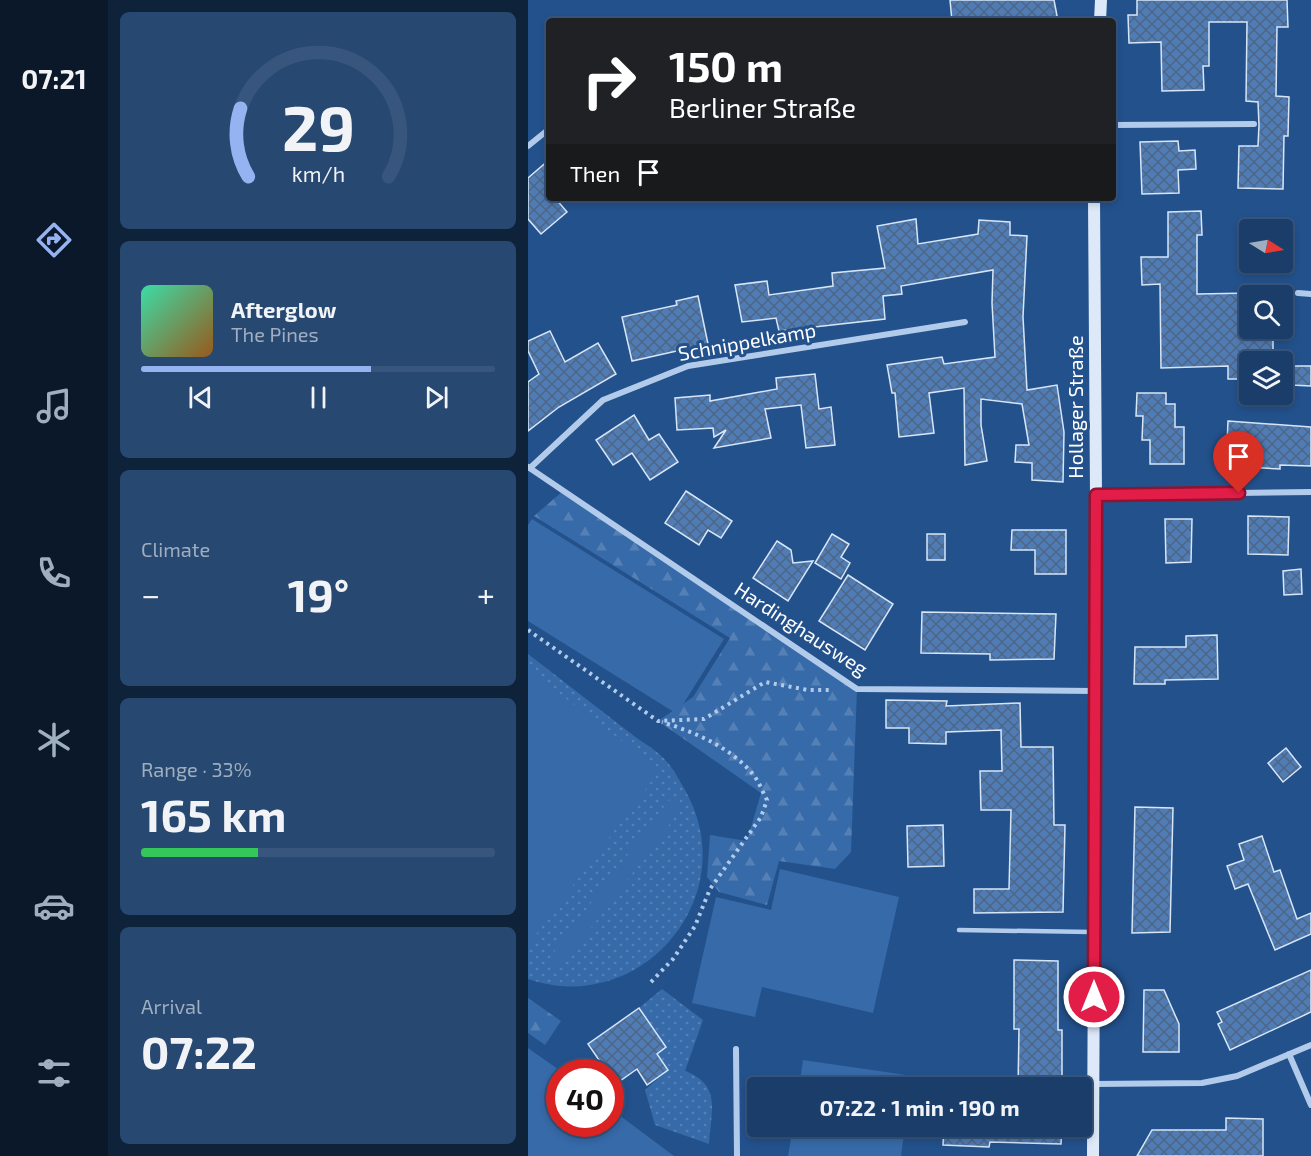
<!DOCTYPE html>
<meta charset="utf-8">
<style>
:root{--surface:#1a3d69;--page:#274871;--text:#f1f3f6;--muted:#9faec0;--line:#38567d;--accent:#95b2f1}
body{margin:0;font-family:"Exo 2",sans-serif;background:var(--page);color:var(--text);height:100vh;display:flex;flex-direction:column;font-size:22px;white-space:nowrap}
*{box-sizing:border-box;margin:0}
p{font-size:20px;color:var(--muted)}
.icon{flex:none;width:33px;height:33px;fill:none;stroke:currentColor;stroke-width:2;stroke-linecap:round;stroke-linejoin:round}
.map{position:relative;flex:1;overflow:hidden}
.drawer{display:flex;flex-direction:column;gap:12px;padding:12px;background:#0e223a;width:420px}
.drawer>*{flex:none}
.banner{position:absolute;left:18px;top:18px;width:570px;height:183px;border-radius:6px;box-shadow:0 3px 9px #0003,0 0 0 2px var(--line);background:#202124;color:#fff;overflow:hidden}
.needle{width:39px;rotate:101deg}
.buttons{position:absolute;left:711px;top:219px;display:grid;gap:12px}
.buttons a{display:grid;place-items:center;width:54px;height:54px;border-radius:6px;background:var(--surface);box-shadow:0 3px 9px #0003,0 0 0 2px var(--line);font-size:30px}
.speed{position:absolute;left:18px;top:1059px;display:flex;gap:12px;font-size:30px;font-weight:700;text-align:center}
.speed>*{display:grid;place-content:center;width:78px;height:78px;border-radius:50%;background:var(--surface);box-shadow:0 3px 9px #0003,0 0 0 2px var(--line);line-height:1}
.speed .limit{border:9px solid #d22;background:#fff;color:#111}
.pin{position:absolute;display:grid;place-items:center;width:51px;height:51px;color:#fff;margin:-62px -26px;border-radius:50% 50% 50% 0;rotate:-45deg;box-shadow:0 0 6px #0007}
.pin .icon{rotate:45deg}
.me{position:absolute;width:66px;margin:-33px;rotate:0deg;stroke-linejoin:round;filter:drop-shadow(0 0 4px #0008)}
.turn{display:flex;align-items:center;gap:21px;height:126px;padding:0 24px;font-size:27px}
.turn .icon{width:78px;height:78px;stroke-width:2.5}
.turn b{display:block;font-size:42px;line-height:51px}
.then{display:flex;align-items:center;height:57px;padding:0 24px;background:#0003;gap:12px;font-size:22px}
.big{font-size:45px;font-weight:700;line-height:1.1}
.drawer .tile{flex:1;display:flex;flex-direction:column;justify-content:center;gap:9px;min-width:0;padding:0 21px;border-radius:9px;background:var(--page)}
.drawer .dial{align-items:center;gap:0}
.dial svg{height:156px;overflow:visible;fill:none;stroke:var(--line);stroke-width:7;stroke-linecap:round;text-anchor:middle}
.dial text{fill:var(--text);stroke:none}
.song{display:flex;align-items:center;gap:18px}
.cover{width:72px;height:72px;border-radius:9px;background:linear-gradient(135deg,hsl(160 70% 55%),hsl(30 70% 35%))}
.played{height:6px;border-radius:3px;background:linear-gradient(90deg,var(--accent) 65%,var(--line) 65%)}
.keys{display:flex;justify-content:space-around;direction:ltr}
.heat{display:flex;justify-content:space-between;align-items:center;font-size:33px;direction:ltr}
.charge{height:9px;border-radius:4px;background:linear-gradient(90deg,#34c759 33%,var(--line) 0)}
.trip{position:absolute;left:219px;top:1077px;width:345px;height:60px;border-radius:6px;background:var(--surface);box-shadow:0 3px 9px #0003,0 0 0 2px var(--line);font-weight:700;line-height:60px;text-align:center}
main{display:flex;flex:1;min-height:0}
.menu{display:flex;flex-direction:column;width:108px;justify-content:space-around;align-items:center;background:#0a182a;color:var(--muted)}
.menu .icon{width:42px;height:42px}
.menu .active{color:var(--accent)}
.menu b{font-size:27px;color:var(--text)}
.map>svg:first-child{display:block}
</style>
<main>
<nav class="menu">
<b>07:21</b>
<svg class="icon active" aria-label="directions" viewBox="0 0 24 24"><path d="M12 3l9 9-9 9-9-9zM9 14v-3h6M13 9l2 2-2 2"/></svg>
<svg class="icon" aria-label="music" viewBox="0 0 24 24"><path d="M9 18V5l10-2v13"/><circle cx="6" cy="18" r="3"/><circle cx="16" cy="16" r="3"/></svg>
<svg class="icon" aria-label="phone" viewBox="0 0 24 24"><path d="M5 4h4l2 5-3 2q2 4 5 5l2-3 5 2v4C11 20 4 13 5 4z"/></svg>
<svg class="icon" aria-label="climate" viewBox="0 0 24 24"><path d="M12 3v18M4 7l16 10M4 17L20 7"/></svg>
<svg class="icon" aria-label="car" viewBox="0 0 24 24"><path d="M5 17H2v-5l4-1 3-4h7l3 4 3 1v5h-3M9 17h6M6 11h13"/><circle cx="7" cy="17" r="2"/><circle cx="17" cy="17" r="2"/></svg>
<svg class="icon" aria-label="filters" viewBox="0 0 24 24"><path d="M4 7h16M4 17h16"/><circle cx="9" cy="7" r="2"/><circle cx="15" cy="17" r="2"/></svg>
</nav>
<section class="drawer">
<div class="tile dial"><svg viewBox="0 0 100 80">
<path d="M14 69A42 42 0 1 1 86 69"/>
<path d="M14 69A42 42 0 0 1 10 34" stroke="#95b2f1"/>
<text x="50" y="56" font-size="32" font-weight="700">29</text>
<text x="50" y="72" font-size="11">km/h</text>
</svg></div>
<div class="tile">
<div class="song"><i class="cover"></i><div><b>Afterglow</b><p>The Pines</p></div></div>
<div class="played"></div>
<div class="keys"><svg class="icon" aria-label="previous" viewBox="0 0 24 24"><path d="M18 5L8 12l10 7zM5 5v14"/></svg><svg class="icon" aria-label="pause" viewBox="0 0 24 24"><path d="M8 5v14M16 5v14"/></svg><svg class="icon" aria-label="next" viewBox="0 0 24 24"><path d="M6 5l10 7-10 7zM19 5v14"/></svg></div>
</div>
<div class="tile"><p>Climate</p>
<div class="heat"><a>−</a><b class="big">19°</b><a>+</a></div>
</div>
<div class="tile"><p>Range · 33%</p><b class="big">165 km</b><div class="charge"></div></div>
<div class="tile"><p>Arrival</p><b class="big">07:22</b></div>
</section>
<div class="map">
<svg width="783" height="1156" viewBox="0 0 783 1156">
<defs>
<pattern id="grass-dots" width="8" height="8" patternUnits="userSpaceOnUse" patternTransform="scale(1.5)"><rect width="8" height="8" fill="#376aa9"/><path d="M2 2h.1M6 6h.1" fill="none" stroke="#5580b6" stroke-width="1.8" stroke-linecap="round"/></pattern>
<pattern id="forest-firs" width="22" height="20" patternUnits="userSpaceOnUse" patternTransform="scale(1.5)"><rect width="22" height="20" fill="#376aa9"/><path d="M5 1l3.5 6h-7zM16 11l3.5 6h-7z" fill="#5580b6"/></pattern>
<pattern id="building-cross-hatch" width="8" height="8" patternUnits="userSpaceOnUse" patternTransform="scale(1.5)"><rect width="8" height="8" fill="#507cb5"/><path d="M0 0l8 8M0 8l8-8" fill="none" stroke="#4e6686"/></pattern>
</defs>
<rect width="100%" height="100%" fill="#23518c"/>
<!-- grass -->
<g fill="url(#grass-dots)">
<path d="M0,654c34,26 67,52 101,78 12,10 30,19 39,31 7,8 12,19 17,27 60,105 -43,228 -157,189z"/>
<path d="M134,989l41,31 -18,51c37,14 26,40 24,73l-54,-19 -10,-35 23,-20 -11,-16 9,-7 -27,-39z"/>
</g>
<!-- forest -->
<g fill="url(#forest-firs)">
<path d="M35,491l294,198 -6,163 -16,17 -56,-8 -12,44 -48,-13 -12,-15 3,-42 37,6 14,-48 -103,-72 35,-24 37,-59 -196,-122z"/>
<path d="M0,998l33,23 -16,24 -17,-12z"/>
</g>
<!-- pitch -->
<g fill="#376aa9">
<path d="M4,519l192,120 -47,75 -149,-93v-96z"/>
<path d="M0,670l132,100 -132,175z"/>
<path d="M141,800l12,9 -121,160 -12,-9z"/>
<path d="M252,869l119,28 -26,116 -111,-26 -7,30 -63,-14 24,-106 55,13z"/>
<path d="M0,1048l34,24 -2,52h50l1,-15 63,47h-146z"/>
<path d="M275,1060l110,16 -2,11h-112z"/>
<path d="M265,1127v-1l112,1 -4,29h-113z"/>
</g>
<!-- building -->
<g fill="url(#building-cross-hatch)" stroke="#d6e6f8" stroke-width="1.5">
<path d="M422,0h104l4,21h-106z"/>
<path d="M609,0h150l1,27h-11l-1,69 13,1 -1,39h-4l-1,53 -45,-1 1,-42h19l1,-21 -1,-23 -12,-1 1,-79h-38v44h-6l1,24 -42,1 -1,-49 -32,1 -1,-28h9z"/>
<path d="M650,141l1,10 16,-1 1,19 -18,1 1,23 -37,1 -2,-52z"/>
<path d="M21,160v38h6l12,14 -26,22 -13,-15v-41z"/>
<path d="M673,211l1,24h-5v59l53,-1v35h23v34h-23l-1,17h-21v-13l-67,2 -1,-84 -18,1 -1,-28h27v-45z"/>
<path d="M388,219l2,25 60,-10 1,-14 31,2v13l17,1 -4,81 4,73 30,-5 7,47 -1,50 -31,-2v-17l-17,-1 1,-17h13l-7,-41 -41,-5v26l6,36 -22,4 -1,-77 -35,5 5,40 -35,4 -4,-44h-3l-5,-28 55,-8 2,7 51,-7 -3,-54 1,-33 -92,16 1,8 -19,2 2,23 -106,12 -3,-13 -34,4 -7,-37 32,-4 2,14 64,-9 -1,-13 53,-5 -8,-42z"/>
<path d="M170,296l10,48 -76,17 -10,-44 55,-12 -1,-4z"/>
<path d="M22,331l15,31 33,-19 18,31 -57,33 -31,24v-49l11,-8 -11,-23v-10z"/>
<path d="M764,366h19v20l-20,-1z"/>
<path d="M287,374l4,35 12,-2 4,38 -29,3 -5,-43 -36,4 6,29 -57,10 12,-18 -12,7 -1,-9 -36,2 -2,-32 35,-3v6l67,-12 -1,-11z"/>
<path d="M609,393h29v11h9v23h9v37h-34v-24h-8l1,-24h-7z"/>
<path d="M106,415l15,25 10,-6 19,28 -28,18 -18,-27 -19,12 -17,-25z"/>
<path d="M700,421l83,6v39l-31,-1v4l-54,-3z"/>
<path d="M158,491l46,30 -11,17 -13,-8 -9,15 -34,-22z"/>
<path d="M720,516l41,1 -1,38 -40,-1z"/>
<path d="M637,519h27l-1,43 -25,1z"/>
<path d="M484,530h54v44h-31v-24h-24z"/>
<path d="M304,534l17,10 -8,13 9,6 -9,16 -26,-16z"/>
<rect x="399" y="534" width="18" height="26"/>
<path d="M249,541l14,9 2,13 20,-2 -25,40 -35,-23z"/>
<path d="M773,569l1,25 -18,1 -1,-24z"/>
<path d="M320,575l45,29 -28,46 -46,-29z"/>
<path d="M394,612l134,2 -2,45 -64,1v-6l-69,-1z"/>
<path d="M689,635l1,44 -53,1v4h-31l1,-37h51v-11z"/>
<path d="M358,700l61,1 -1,5 74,-3 1,44h32l1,78h11l-2,87 -89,1v-24h35l2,-79h-30l-1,-39h22l-1,-41 -55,2v12l-37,-1v-15h-23z"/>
<path d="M758,748l15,19 -18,15 -15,-19z"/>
<path d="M607,807l38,1 -3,124 -38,1z"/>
<path d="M415,825l1,41 -36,1 -1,-41z"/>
<path d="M734,836l12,36 6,-2 17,49 14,-6v21l-36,16 -27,-66 -13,5 -8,-23 17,-6 -5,-16z"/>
<path d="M486,960l44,1v69h4v58h-44l1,-59h-5z"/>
<path d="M783,970v42l-81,38 -12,-26 4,-2 -5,-10z"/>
<path d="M616,990h20l15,34v28h-36z"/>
<path d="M111,1008l27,39 -9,7 11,16 -21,15 -10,-16 -27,19v-16h-28l17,-12 -11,-16z"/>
<path d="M698,1118l37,1v37h-126l15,-26h74z"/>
<path d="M416,1126h118l-1,18 -71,-2 -1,5 -46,-2z"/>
</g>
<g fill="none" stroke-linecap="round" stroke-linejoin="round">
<!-- path -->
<g stroke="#b2cbeb" stroke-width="4" stroke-dasharray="3 4.5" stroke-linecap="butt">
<path d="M0,630l130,91 46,-2 61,-37 43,8h25"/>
<path d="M123,982l22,-23 22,-33 15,-37 51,-72 6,-17c-5,-9 -9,-21 -16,-28 -23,-26 -57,-40 -89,-50"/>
</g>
<!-- lane -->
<path stroke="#b2cbeb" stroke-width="4.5" d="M431,930l132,2"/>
<!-- street -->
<g stroke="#b2cbeb" stroke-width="6">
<path d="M585,125l141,-1"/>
<path d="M0,146l21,-17"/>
<path d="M770,293l13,1"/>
<path d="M0,467l329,222 238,2"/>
<path d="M2,468l73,-68 85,-34 277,-44"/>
<path d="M568,495l215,-3"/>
<path d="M208,1049l1,107"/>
<path d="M761,1054l22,51"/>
<path d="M566,1084l108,-1 35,-7 74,-31"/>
</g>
<!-- secondary -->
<g stroke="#dde9f9" stroke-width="12">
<path d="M572,21l1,-21"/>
<path d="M565,1156l3,-661 -2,-297"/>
</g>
</g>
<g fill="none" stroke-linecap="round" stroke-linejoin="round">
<!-- route casing -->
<g stroke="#92132f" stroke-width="15">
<path id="route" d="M566,997l2,-502 143,-2"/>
</g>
<!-- route -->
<use href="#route" stroke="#e11d48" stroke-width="10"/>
</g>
<g text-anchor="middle" stroke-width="6" stroke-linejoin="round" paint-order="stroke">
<!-- street labels -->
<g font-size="20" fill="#fff" stroke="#23518c">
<text transform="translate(219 342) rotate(-10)" y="7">Schnippelkamp</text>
<text transform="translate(548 407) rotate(-90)" y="7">Hollager Straße</text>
<text transform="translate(273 629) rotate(33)" y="7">Hardinghausweg</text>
</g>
</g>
</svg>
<div class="buttons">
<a><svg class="needle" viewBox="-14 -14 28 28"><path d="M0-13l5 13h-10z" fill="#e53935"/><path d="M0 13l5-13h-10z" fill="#9faec0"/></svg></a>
<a><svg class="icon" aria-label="search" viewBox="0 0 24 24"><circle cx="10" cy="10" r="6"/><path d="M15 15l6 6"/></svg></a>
<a><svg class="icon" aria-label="layers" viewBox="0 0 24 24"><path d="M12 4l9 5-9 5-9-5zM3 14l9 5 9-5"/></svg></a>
</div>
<div class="speed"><div class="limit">40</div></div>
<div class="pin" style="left:711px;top:493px;background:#d93025"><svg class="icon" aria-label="arrive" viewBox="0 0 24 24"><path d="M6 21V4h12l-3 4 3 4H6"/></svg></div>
<svg class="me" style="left:566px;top:997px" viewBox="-20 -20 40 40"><circle r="17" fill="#e11d48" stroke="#fff" stroke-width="3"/><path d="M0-11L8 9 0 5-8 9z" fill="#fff"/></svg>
<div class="trip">07:22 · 1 min · 190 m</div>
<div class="banner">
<div class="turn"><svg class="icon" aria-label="right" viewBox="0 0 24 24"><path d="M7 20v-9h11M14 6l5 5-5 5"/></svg><div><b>150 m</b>Berliner Straße</div></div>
<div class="then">Then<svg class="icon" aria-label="arrive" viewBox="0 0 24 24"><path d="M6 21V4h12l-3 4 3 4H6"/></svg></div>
</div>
</div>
</main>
